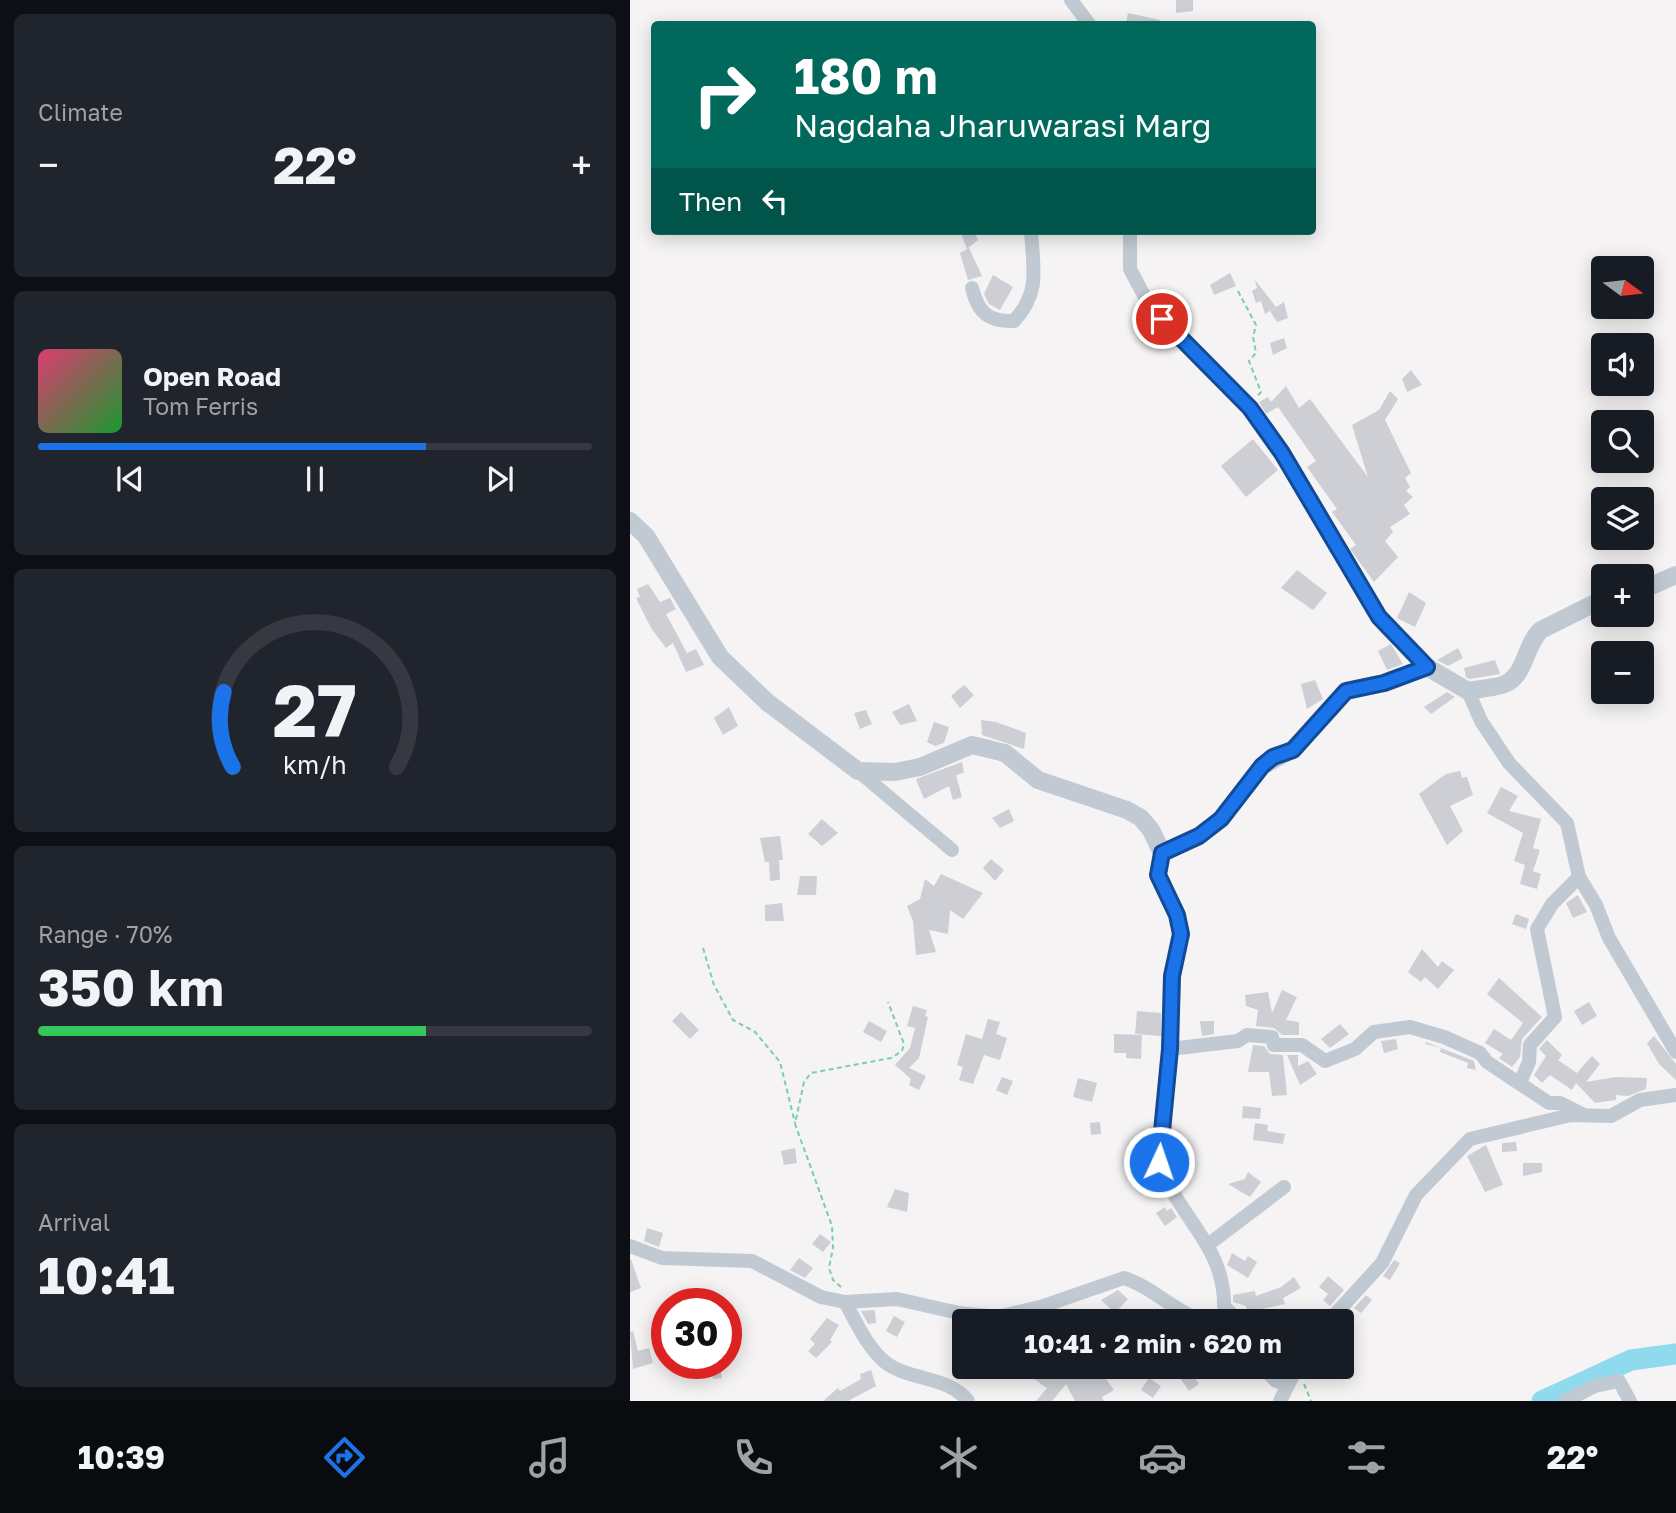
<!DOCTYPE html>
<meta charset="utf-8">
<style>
:root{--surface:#171b24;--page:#20242c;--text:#f1f3f6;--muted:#9ea1a6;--line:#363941;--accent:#1a73e8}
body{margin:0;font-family:"Golos Text",sans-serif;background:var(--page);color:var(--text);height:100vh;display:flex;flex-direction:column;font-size:26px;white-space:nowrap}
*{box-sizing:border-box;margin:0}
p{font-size:23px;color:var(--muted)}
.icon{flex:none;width:38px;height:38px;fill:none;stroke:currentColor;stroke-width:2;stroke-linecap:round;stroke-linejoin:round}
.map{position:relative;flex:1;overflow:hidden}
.sheet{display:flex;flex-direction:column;gap:14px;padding:14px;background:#0d0f14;width:630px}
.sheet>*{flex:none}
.hud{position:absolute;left:21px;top:21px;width:665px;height:214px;border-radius:7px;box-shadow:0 4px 18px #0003;background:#00695c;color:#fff;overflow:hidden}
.needle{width:46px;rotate:105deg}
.tools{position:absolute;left:961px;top:256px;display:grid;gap:14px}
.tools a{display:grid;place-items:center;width:63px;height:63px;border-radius:7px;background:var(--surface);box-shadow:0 4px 18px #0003;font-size:35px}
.speed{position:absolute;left:21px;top:1288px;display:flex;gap:14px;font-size:35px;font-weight:700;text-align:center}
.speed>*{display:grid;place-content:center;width:91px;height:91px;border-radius:50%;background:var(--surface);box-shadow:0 4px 18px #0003;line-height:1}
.speed .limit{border:10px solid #d22;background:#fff;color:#111}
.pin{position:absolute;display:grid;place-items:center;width:60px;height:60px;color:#fff;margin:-30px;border:4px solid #fff;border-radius:50%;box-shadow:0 2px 7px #0007}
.me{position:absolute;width:77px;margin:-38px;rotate:3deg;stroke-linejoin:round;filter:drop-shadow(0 0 5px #0008)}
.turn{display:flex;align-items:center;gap:24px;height:147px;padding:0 28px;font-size:32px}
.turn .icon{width:91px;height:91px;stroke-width:2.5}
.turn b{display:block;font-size:49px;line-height:60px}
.then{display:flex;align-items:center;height:66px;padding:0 28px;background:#0003;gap:14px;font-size:26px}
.big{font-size:52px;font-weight:700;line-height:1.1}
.sheet .widget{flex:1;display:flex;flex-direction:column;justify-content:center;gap:10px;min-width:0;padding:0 24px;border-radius:10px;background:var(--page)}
.sheet .dial{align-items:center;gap:0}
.dial svg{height:182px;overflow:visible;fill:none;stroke:var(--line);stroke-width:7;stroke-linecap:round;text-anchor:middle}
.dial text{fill:var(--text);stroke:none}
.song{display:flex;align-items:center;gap:21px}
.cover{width:84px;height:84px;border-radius:10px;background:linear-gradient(135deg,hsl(340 70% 55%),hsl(130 70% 35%))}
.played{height:7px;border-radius:4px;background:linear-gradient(90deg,var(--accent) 70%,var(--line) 70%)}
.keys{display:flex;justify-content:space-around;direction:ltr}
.heat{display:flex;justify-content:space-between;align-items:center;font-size:38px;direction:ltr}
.charge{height:10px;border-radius:5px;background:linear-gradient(90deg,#34c759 70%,var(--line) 0)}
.trip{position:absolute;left:322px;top:1309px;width:402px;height:70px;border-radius:7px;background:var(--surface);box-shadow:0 4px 18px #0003;font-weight:700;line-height:70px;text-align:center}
.menu{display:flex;height:112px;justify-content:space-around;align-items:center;background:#090b0e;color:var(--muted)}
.menu .icon{width:49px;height:49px}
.menu .selected{color:var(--accent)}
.menu b{font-size:32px;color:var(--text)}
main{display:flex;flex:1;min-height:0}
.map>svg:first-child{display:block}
</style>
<main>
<section class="sheet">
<div class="widget"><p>Climate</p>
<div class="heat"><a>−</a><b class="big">22°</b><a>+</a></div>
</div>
<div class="widget">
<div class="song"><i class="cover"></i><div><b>Open Road</b><p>Tom Ferris</p></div></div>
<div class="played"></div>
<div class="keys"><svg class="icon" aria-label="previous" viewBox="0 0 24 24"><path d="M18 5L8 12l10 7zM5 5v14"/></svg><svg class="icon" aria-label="pause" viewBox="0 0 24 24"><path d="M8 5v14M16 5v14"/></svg><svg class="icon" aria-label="next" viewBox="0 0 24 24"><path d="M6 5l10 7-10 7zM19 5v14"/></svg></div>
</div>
<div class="widget dial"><svg viewBox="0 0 100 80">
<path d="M14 69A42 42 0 1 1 86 69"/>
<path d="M14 69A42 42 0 0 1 10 36" stroke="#1a73e8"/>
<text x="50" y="56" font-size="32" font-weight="700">27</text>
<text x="50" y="72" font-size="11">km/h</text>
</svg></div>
<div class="widget"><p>Range · 70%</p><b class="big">350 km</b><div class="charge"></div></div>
<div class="widget"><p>Arrival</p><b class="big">10:41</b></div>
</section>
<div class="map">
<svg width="1046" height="1401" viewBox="0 0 1046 1401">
<rect width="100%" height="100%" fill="#f5f3f3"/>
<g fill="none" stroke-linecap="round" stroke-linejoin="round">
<!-- river -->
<path stroke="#90daee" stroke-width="21" d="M912,1401l89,-41 45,-6"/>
</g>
<!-- building -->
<g fill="#cdcfd5">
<path d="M546,0h17v11l-17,2z"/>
<path d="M498,13l32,7 -1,4h-33z"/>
<path d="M330,231h14l4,9 -11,9z"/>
<path d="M339,248l13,28 -14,4 -8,-27z"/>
<path d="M600,273l6,13 -22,9 -4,-10z"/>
<path d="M363,275l20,12 -13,23 -11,-6 -5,-10z"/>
<path d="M625,280l21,27 -11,7 -4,-13 -5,2 -4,-12 5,-3z"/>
<path d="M654,302l4,16 -11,4 -7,-11z"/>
<path d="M654,338l3,10 -14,7 -3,-12z"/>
<path d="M781,370l11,15 -15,7 -5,-13z"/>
<path d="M656,386l13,22 11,-9 58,78 -16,-52 27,-15 11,-19 8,8 -13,21 26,53 -6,5 5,9 -4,4 7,6 -9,8 6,9 -20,13 3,5 -8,9 13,16 -24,25 -24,-33 6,-4 -24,-33 5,-3 -30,-42 9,-6 -38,-54 -12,7 -7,-12 9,-5 3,5z"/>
<path d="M623,439l25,31 -32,27 -25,-31z"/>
<path d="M667,570l30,23 -14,17 -32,-22z"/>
<path d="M18,584l12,18 10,-4 6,11 -10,5 21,39 9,-4 8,16 -18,7 -13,-29 -7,5 -15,-20 -15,-30 4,-1 -3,-8z"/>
<path d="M779,592l17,11 -11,24 -18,-9z"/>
<path d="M761,644l12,20 -16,6 -9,-19z"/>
<path d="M828,648l5,10 -15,8 -11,-6z"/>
<path d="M865,660l5,14 -30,5 -4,-2 -2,-9z"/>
<path d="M685,680l8,19 -16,10 -6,-25z"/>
<path d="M334,685l10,10 -14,13 -9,-12z"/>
<path d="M817,692l8,5 -24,17 -7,-7z"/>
<path d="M279,704l8,17 -17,4 -8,-13z"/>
<path d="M99,707l9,19 -15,9 -9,-17z"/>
<path d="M236,710l6,14 -12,5 -6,-16z"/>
<path d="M351,720l15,2 30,11 -2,16 -42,-14z"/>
<path d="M304,722l15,5 -5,16 -9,3 -8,-4z"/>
<path d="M332,762l2,11 -8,2 6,22 -9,3 -4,-14 -25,13 -8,-20z"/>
<path d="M830,771l2,7 5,-1 6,18 -23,11 13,25 -16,14 -28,-51 27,-20z"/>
<path d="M871,787l17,9 -9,15 32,8 -8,29 7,2 -7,21 8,3 -4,15 -17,-5 5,-19 -11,-4 9,-28 -36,-20z"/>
<path d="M379,809l5,12 -14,7 -8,-10z"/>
<path d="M192,819l16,14 -16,13 -14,-12z"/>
<path d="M150,836l3,24h-4l1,20 -10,1 -1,-19h-4l-5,-24z"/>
<path d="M361,859l13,11 -9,11 -12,-13z"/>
<path d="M311,874l42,19 -20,26 -13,-9 -2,24 -19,-4 7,22 -20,3 -3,-34 -6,-15 13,-7 5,-20 9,7z"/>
<path d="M170,876h17l-1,19h-19z"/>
<path d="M948,895l9,17 -14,6 -7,-15z"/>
<path d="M152,903l2,18h-19v-16z"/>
<path d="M886,914l13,5 -3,10 -14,-5z"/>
<path d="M792,949l16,18 4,-6 12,9 -16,19 -13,-12 -4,5 -13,-10z"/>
<path d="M869,978l43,39 -20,22 -2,18 -8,10 -13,-9 4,-4 -18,-11 9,-14 17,11 12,-17 -36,-29z"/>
<path d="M652,990l15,7 -11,23 13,2v13h-17l-8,-7 -18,-2 2,-16 -12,-4 -1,-11 23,-3 4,21z"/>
<path d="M959,1002l8,14 -15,9 -8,-14z"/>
<path d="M283,1006l14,4 -2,6 3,1 -9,41 -10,10 17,8 -7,14 -10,-5 2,-6 -16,-14 15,-17 5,-20 -8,-2z"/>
<path d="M507,1011l24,2v23l-26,-2z"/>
<path d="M51,1012l18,18 -9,9 -18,-18z"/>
<path d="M358,1019l12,3 -4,12 11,4 -7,22 -16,-5 -11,29 -14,-4 4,-13 -6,-2 9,-31 16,5z"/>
<path d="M239,1021l18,10 -6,11 -18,-10z"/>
<path d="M570,1021h14v13l-12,2z"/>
<path d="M710,1024l9,10 -19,14 -9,-9z"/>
<path d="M484,1034l28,1 -1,24 -15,-1v-5h-12z"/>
<path d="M1024,1036l22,28v16l-17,-16 -12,-21z"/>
<path d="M766,1039l2,10 -14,4 -3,-12z"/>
<path d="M917,1040l15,15 -4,5 19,13 15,-17 8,8 -14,18 30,-5 31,1 -1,11 -18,7 -12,-1v5l-21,3 -19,-20 -4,7 -22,-15 -8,8 -8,-8 12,-19 -7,-7z"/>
<path d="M796,1042l48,19 2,9 -9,-2 1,-5 -28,-11 1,-4 -16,-4z"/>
<path d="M623,1045l11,1 6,8 13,1 4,40 -15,1 -3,-24h-21z"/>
<path d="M657,1055h11v11l10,-5 9,13 -17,11z"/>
<path d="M372,1077l11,4 -6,14 -11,-5z"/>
<path d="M448,1078l19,5 -5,19 -19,-5z"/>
<path d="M613,1106l18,2 -1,11 -18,-1z"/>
<path d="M470,1122l1,12 -10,1 -1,-12z"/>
<path d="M625,1123l13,2 -1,6 18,3 -2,10 -30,-4z"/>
<path d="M886,1142l1,9 -15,1v-9z"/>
<path d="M856,1145l17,40 -18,7 -18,-36z"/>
<path d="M165,1148l2,15 -13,2 -3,-14z"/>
<path d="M893,1163h19v9l-19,4z"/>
<path d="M618,1172l13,10 -11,15 -22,-13 17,-5z"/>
<path d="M265,1189l14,4 -2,19 -20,-5z"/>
<path d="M535,1207l2,4 4,-3 6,9 -12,9 -9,-13z"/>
<path d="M17,1228l16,5 -4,14 -15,-6z"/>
<path d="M190,1234l11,8 -8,10 -11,-8z"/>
<path d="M602,1253l13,8 3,-5 9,6 -9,16 -21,-13z"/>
<path d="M169,1258l14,10 -8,10 -15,-8z"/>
<path d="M1,1259l10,29 -11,4v-32z"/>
<path d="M764,1260l6,3 -10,17 -7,-4z"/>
<path d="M698,1276l16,14 -14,16 -7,-6 5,-6 -9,-7z"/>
<path d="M664,1277l7,11 -18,10 2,6 -38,8 -1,-6 -13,-4v-7l22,-4 1,5 25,-9z"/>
<path d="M488,1290l10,9 -13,14 -14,-13z"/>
<path d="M736,1295l6,5 -11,13 -7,-5z"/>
<path d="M434,1309l10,6 -3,6h-20l6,-10z"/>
<path d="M245,1310l1,13 -8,1 -7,-13z"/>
<path d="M264,1316l11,6 -8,15 -11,-6z"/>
<path d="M197,1318l12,7 -9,15 2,2 -16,16 -8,-7 7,-7 -5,-5z"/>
<path d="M3,1331l5,20 11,-3 4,15 -20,6 -3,-37z"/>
<path d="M90,1365l2,13 -9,1 -2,-13z"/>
<path d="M408,1367h59l17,23 -12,7 2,4h-29l-9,-17 -14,17h-16l11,-13 -16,-11z"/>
<path d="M241,1370l5,16 -28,15h-25l15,-13 2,3 21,-12 -1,-5z"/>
<path d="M560,1371l9,13 -10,7 -9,-13z"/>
<path d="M519,1378l12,8 -8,12 -12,-8z"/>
</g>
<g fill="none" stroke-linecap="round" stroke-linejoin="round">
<!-- path -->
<g stroke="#7ad0a6" stroke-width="2" stroke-dasharray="5 3.5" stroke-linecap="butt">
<path d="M608,291l18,34 -3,12 3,16 -7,8 12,31 -5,6"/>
<path d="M73,948l11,37 19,35 22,12 25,30 15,61"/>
<path d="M211,1287l-8,-7 -4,-12 4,-20 -1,-22 -37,-102 9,-42 7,-9 80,-15 11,-7 2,-7 -16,-42"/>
<path d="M674,1384l7,17"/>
</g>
<!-- minor -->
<g stroke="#c1cad2" stroke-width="14">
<path d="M441,0l18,24"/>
<path d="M500,231v38l19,36 100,103 33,44 97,165 48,50"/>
<path d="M342,288c6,25 17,34 42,33 27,-29 19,-53 17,-90"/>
<path d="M838,691l13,30 28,42 58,60 12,54 17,28 13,33 67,114"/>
<path d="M228,771l94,79"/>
<path d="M532,853l-3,22 18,39 4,20 -9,42 -2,73 -11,113c17,53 66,83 65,144l12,13 8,2"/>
<path d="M540,1049l68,-8 9,-6 25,2 2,8h28l23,16 30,-12 19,-17 36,-5 34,10 36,16 7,9 62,41h11l24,12"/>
<path d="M890,1083l9,-21 1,-17 25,-28 -18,-88 15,-25 27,-27"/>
<path d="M579,1244l75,-57"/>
<path d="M0,1246l32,12 90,3 69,36 24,5 52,-3 62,14 38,4 43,-10 84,-29c28,9 49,32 77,43"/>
<path d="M215,1302c11,20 22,45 40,60 24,19 64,14 83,39"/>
<path d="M699,1321l53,-58 34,-68 54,-56 101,-24 40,1 29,-16 36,-5"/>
<path d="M640,1367l-1,7 7,7 11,3"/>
<path d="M650,1401l17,-34"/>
<path d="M935,1401l30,-15 24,-5 11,20"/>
</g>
<!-- tertiary -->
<g stroke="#c1cad2" stroke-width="18">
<path d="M0,521l16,15 74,121 47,45 91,69 37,1 25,-5 52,-22 33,8 33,27 89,30 14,8 10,12 11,23 37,-17 22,-17 41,-53 31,-17 53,-58 38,-8 43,-16 41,24c11,-2 24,-3 34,-6 24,-7 22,-40 39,-55l62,-31"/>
<path d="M1012,590l34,-15"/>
</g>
</g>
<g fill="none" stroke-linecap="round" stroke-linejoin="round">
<!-- route casing -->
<g stroke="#114b97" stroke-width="18">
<path id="route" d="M529,1162l11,-113 2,-73 9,-42 -4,-19 -19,-40 4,-22 37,-17 22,-17 41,-53 11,-9 20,-7 53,-59 38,-8 43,-16 -48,-50 -97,-164 -32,-45 -88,-89"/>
</g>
<!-- route -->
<use href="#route" stroke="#1a73e8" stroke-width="12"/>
</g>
</svg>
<div class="tools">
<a><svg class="needle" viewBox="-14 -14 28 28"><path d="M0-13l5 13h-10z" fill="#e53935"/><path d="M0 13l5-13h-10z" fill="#9ea1a6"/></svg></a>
<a><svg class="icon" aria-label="sound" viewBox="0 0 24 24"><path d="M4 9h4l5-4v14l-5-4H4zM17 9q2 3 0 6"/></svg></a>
<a><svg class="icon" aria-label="search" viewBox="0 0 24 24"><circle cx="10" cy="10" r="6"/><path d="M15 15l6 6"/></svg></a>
<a><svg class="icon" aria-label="layers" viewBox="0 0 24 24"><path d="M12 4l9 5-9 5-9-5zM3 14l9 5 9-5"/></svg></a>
<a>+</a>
<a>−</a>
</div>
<div class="speed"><div class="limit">30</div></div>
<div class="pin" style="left:532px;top:319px;background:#d93025"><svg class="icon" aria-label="arrive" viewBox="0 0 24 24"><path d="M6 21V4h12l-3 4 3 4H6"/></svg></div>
<svg class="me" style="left:529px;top:1162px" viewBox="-20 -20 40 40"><circle r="17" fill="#1a73e8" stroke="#fff" stroke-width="3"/><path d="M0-11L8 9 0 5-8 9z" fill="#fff"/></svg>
<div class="trip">10:41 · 2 min · 620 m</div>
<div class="hud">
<div class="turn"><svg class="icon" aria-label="right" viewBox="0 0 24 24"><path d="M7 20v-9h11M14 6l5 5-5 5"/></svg><div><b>180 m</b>Nagdaha Jharuwarasi Marg</div></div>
<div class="then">Then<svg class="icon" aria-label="left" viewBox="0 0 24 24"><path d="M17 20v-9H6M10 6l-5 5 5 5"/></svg></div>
</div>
</div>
</main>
<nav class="menu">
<b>10:39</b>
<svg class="icon selected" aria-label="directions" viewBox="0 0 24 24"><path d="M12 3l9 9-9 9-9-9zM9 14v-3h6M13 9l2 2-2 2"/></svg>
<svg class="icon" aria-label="music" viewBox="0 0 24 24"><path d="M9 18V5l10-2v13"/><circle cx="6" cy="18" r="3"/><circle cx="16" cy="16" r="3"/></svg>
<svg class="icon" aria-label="phone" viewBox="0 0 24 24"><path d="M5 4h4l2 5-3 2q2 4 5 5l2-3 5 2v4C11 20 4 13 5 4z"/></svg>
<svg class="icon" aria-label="climate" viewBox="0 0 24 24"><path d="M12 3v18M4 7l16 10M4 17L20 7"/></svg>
<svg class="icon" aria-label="car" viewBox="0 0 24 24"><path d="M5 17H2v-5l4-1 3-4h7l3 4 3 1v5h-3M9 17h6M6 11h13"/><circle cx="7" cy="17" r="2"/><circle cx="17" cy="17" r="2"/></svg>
<svg class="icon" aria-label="filters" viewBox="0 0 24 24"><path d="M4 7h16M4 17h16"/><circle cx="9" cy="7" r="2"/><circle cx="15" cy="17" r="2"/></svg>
<b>22°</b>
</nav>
